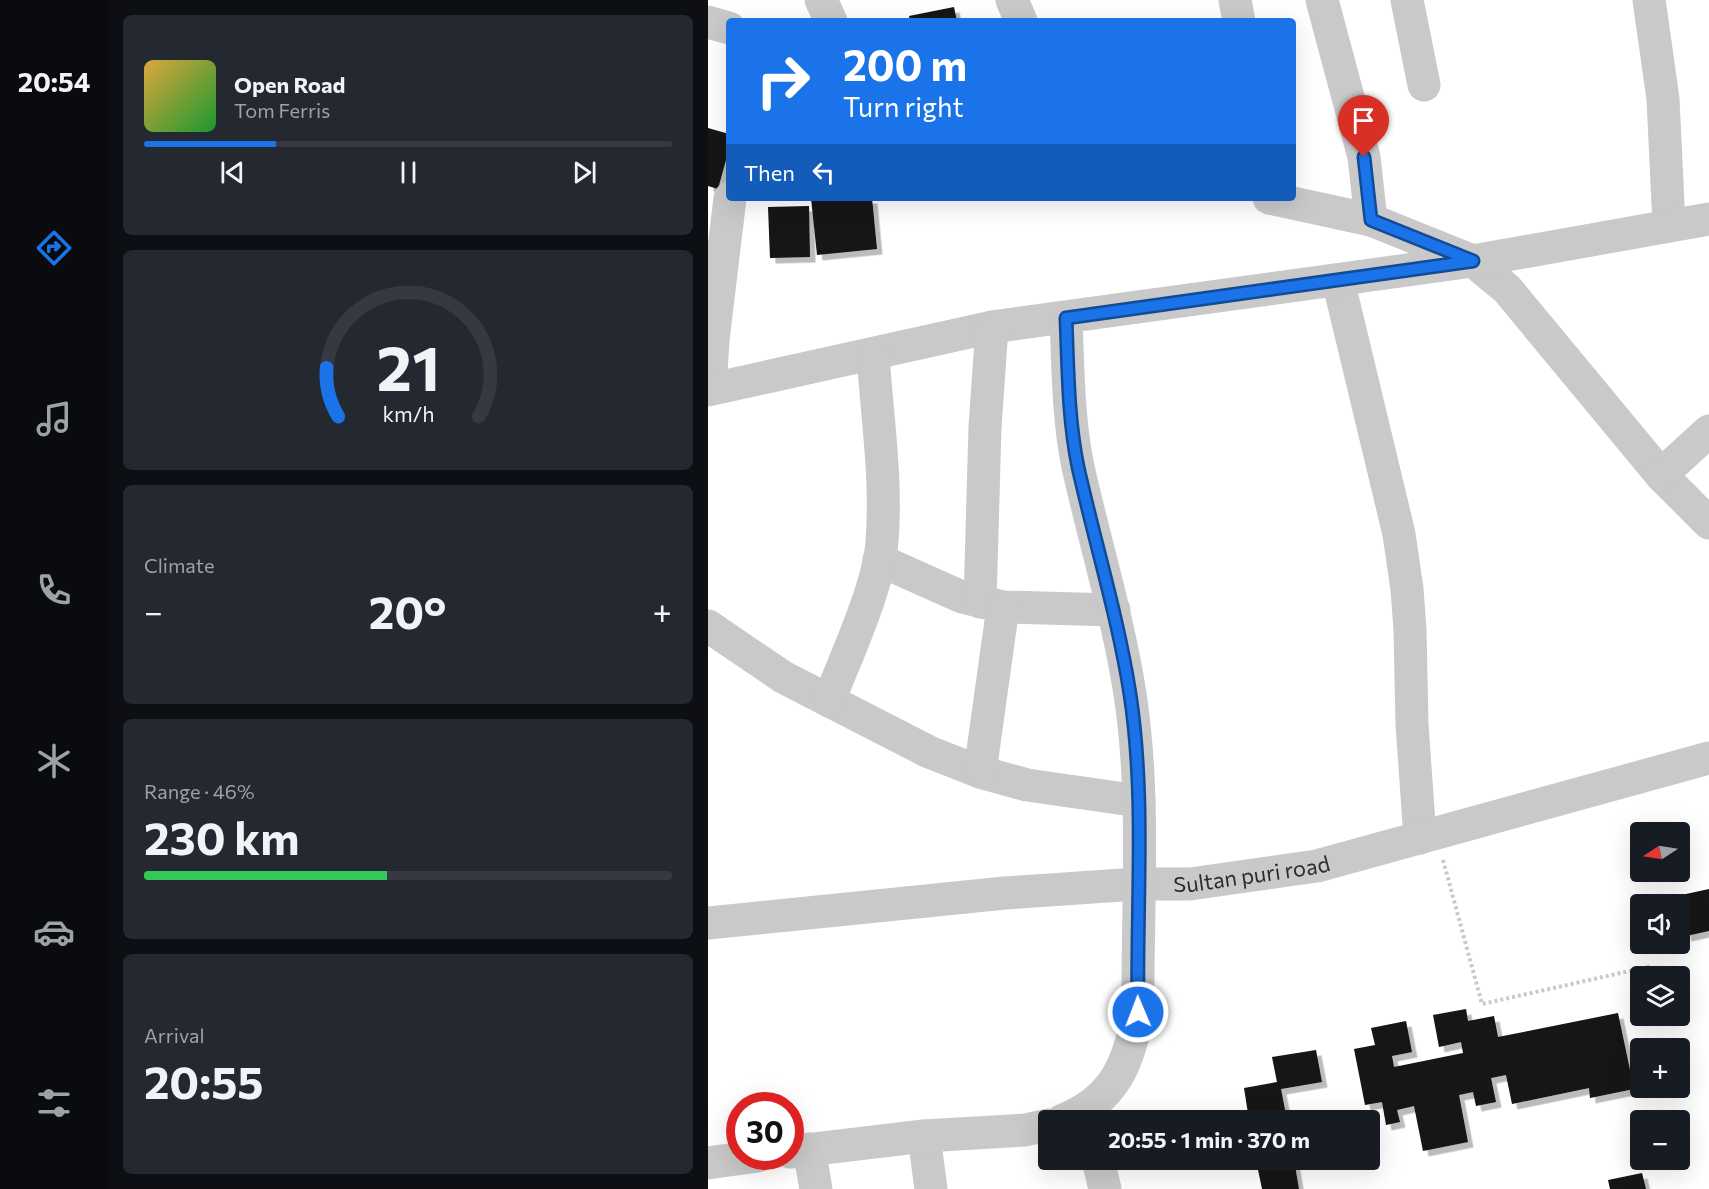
<!DOCTYPE html>
<meta charset="utf-8">
<style>
:root{--surface:#171b24;--page:#242831;--text:#f1f3f6;--muted:#9ea1a6;--line:#363941;--accent:#1a73e8}
body{margin:0;font-family:Commissioner,sans-serif;background:var(--page);color:var(--text);height:100vh;display:flex;flex-direction:column;font-size:22px;white-space:nowrap}
*{box-sizing:border-box;margin:0}
p{font-size:20px;color:var(--muted)}
.icon{flex:none;width:33px;height:33px;fill:none;stroke:currentColor;stroke-width:2;stroke-linecap:round;stroke-linejoin:round}
.map{position:relative;flex:1;overflow:hidden}
.panel{display:flex;flex-direction:column;gap:15px;padding:15px;background:#0d0f14;width:600px}
.panel>*{flex:none}
.hud{position:absolute;left:18px;top:18px;width:570px;height:183px;border-radius:6px;box-shadow:0 6px 24px #0002;background:#1a73e8;color:#fff;overflow:hidden}
.needle{width:39px;rotate:258deg}
.tools{position:absolute;left:922px;top:822px;display:grid;gap:12px}
.tools a{display:grid;place-items:center;width:60px;height:60px;border-radius:6px;background:var(--surface);box-shadow:0 6px 24px #0002;font-size:30px}
.speed{position:absolute;left:18px;top:1092px;display:flex;gap:12px;font-size:30px;font-weight:700;text-align:center}
.speed>*{display:grid;place-content:center;width:78px;height:78px;border-radius:50%;background:var(--surface);box-shadow:0 6px 24px #0002;line-height:1}
.speed .limit{border:9px solid #d22;background:#fff;color:#111}
.pin{position:absolute;display:grid;place-items:center;width:51px;height:51px;color:#fff;margin:-62px -26px;border-radius:50% 50% 50% 0;rotate:-45deg;box-shadow:0 0 6px #0007}
.pin .icon{rotate:45deg}
.me{position:absolute;width:66px;margin:-33px;rotate:359deg;stroke-linejoin:round;filter:drop-shadow(0 0 4px #0008)}
.turn{display:flex;align-items:center;gap:21px;height:126px;padding:0 18px;font-size:27px}
.turn .icon{width:78px;height:78px;stroke-width:2.5}
.turn b{display:block;font-size:42px;line-height:51px}
.then{display:flex;align-items:center;height:57px;padding:0 18px;background:#0003;gap:12px;font-size:22px}
.big{font-size:45px;font-weight:700;line-height:1.1}
.panel .widget{flex:1;display:flex;flex-direction:column;justify-content:center;gap:9px;min-width:0;padding:0 21px;border-radius:9px;background:var(--page)}
.panel .dial{align-items:center;gap:0}
.dial svg{height:156px;overflow:visible;fill:none;stroke:var(--line);stroke-width:7;stroke-linecap:round;text-anchor:middle}
.dial text{fill:var(--text);stroke:none}
.song{display:flex;align-items:center;gap:18px}
.cover{width:72px;height:72px;border-radius:9px;background:linear-gradient(135deg,hsl(40 70% 55%),hsl(130 70% 35%))}
.played{height:6px;border-radius:3px;background:linear-gradient(90deg,var(--accent) 25%,var(--line) 25%)}
.keys{display:flex;justify-content:space-around;direction:ltr}
.heat{display:flex;justify-content:space-between;align-items:center;font-size:33px;direction:ltr}
.charge{height:9px;border-radius:4px;background:linear-gradient(90deg,#34c759 46%,var(--line) 0)}
.trip{position:absolute;left:330px;top:1110px;width:342px;height:60px;border-radius:6px;background:var(--surface);box-shadow:0 6px 24px #0002;font-weight:700;line-height:60px;text-align:center}
main{display:flex;flex:1;min-height:0}
.tabs{display:flex;flex-direction:column;width:108px;justify-content:space-around;align-items:center;background:#090b0e;color:var(--muted)}
.tabs .icon{width:42px;height:42px}
.tabs .current{color:var(--accent)}
.tabs b{font-size:27px;color:var(--text)}
.map>svg:first-child{display:block}
</style>
<main>
<nav class="tabs">
<b>20:54</b>
<svg class="icon current" aria-label="directions" viewBox="0 0 24 24"><path d="M12 3l9 9-9 9-9-9zM9 14v-3h6M13 9l2 2-2 2"/></svg>
<svg class="icon" aria-label="music" viewBox="0 0 24 24"><path d="M9 18V5l10-2v13"/><circle cx="6" cy="18" r="3"/><circle cx="16" cy="16" r="3"/></svg>
<svg class="icon" aria-label="phone" viewBox="0 0 24 24"><path d="M5 4h4l2 5-3 2q2 4 5 5l2-3 5 2v4C11 20 4 13 5 4z"/></svg>
<svg class="icon" aria-label="climate" viewBox="0 0 24 24"><path d="M12 3v18M4 7l16 10M4 17L20 7"/></svg>
<svg class="icon" aria-label="car" viewBox="0 0 24 24"><path d="M5 17H2v-5l4-1 3-4h7l3 4 3 1v5h-3M9 17h6M6 11h13"/><circle cx="7" cy="17" r="2"/><circle cx="17" cy="17" r="2"/></svg>
<svg class="icon" aria-label="filters" viewBox="0 0 24 24"><path d="M4 7h16M4 17h16"/><circle cx="9" cy="7" r="2"/><circle cx="15" cy="17" r="2"/></svg>
</nav>
<section class="panel">
<div class="widget">
<div class="song"><i class="cover"></i><div><b>Open Road</b><p>Tom Ferris</p></div></div>
<div class="played"></div>
<div class="keys"><svg class="icon" aria-label="previous" viewBox="0 0 24 24"><path d="M18 5L8 12l10 7zM5 5v14"/></svg><svg class="icon" aria-label="pause" viewBox="0 0 24 24"><path d="M8 5v14M16 5v14"/></svg><svg class="icon" aria-label="next" viewBox="0 0 24 24"><path d="M6 5l10 7-10 7zM19 5v14"/></svg></div>
</div>
<div class="widget dial"><svg viewBox="0 0 100 80">
<path d="M14 69A42 42 0 1 1 86 69"/>
<path d="M14 69A42 42 0 0 1 8 44" stroke="#1a73e8"/>
<text x="50" y="56" font-size="32" font-weight="700">21</text>
<text x="50" y="72" font-size="11">km/h</text>
</svg></div>
<div class="widget"><p>Climate</p>
<div class="heat"><a>−</a><b class="big">20°</b><a>+</a></div>
</div>
<div class="widget"><p>Range · 46%</p><b class="big">230 km</b><div class="charge"></div></div>
<div class="widget"><p>Arrival</p><b class="big">20:55</b></div>
</section>
<div class="map">
<svg width="1001" height="1189" viewBox="0 0 1001 1189">
<defs>
<filter id="shadow"><feDropShadow dx="5.5" dy="5.5" stdDeviation="0" flood-color="#0004"/></filter>
</defs>
<rect width="100%" height="100%" fill="#fff"/>
<!-- building -->
<g fill="#131313" filter="url(#shadow)">
<path d="M246,7l3,14h-47l-1,-5z"/>
<path d="M0,128l21,6v15l-11,40 -10,-3z"/>
<path d="M103,198h61l5,51 -60,6z"/>
<path d="M101,206l1,51 -40,1 -2,-51z"/>
<path d="M1001,889v42l-23,5 -9,-40z"/>
<path d="M758,1009l2,12 26,-5 4,21 120,-24 16,76 -44,9 -1,-10 -77,16 -6,-29 -15,3 5,24 -20,4 -3,-14 -14,3 9,47 -45,9 -9,-45 -17,4 3,12 -14,3 -4,-23 -17,3 -11,-56 21,-4 -4,-17 35,-7 6,31 -20,4 2,11 69,-14 -2,-11 -22,5 -6,-32z"/>
<path d="M608,1050l6,32 -41,7 6,31h-38l-5,-32 33,-6 -5,-25z"/>
<path d="M548,1160h38l5,29h-37z"/>
<path d="M934,1173l4,16h-36l-2,-9z"/>
</g>
<g fill="none" stroke-linecap="round" stroke-linejoin="round">
<!-- path -->
<path stroke="#c9c9c9" stroke-width="4" stroke-dasharray="3 3" stroke-linecap="butt" d="M735,860l39,144 170,-38"/>
<!-- minor -->
<g stroke="#c9c9c9" stroke-width="33">
<path d="M113,0l10,21"/>
<path d="M304,0l9,21"/>
<path d="M527,0l4,21"/>
<path d="M614,0l42,157 7,63"/>
<path d="M699,0l17,85"/>
<path d="M941,0l14,99 6,126"/>
<path d="M0,22l21,6"/>
<path d="M561,198l102,22 102,41 34,28 154,186 48,48"/>
<path d="M630,280l61,254 8,55 3,41 2,94 8,114"/>
<path d="M2,389l3,-49 17,-142"/>
<path d="M0,390l284,-63 481,-66 236,-42"/>
<path d="M953,475l48,-44"/>
<path d="M171,560l83,37 41,10 111,3"/>
<path d="M272,602l5,-175 7,-100"/>
<path d="M0,626l75,51 146,75 51,20 47,13 112,16"/>
<path d="M121,701c17,-45 50,-114 53,-160 5,-61 -5,-125 -9,-186"/>
<path d="M272,772l23,-165"/>
<path id="s1" d="M0,923l297,-30 132,-9h53l127,-18 392,-108"/>
<path d="M355,1120c51,-20 66,-56 75,-108 -1,-105 8,-214 -8,-318 -12,-77 -35,-151 -52,-227 -10,-48 -10,-100 -12,-149"/>
<path d="M216,1136l7,53"/>
<path d="M101,1149l7,40"/>
<path d="M82,1152l134,-16 101,-6 23,-5"/>
<path d="M390,1160l7,29"/>
<path d="M0,1163l50,-7"/>
</g>
</g>
<g fill="none" stroke-linecap="round" stroke-linejoin="round">
<!-- route casing -->
<g stroke="#114b97" stroke-width="15">
<path id="route" d="M430,1012c-2,-105 8,-214 -8,-318 -12,-77 -35,-151 -52,-227 -10,-48 -10,-100 -12,-149l407,-57 -102,-41 -7,-63"/>
</g>
<!-- route -->
<use href="#route" stroke="#1a73e8" stroke-width="10"/>
</g>
<g text-anchor="middle" stroke-width="6" stroke-linejoin="round" paint-order="stroke">
<!-- street labels -->
<g font-size="22" fill="#2c2c2c" stroke="#fff">
<text dy="8" stroke="none"><textPath href="#s1" startOffset="546">Sultan puri road</textPath></text>
</g>
</g>
</svg>
<div class="tools">
<a><svg class="needle" viewBox="-14 -14 28 28"><path d="M0-13l5 13h-10z" fill="#e53935"/><path d="M0 13l5-13h-10z" fill="#9ea1a6"/></svg></a>
<a><svg class="icon" aria-label="sound" viewBox="0 0 24 24"><path d="M4 9h4l5-4v14l-5-4H4zM17 9q2 3 0 6"/></svg></a>
<a><svg class="icon" aria-label="layers" viewBox="0 0 24 24"><path d="M12 4l9 5-9 5-9-5zM3 14l9 5 9-5"/></svg></a>
<a>+</a>
<a>−</a>
</div>
<div class="speed"><div class="limit">30</div></div>
<div class="pin" style="left:656px;top:157px;background:#d93025"><svg class="icon" aria-label="arrive" viewBox="0 0 24 24"><path d="M6 21V4h12l-3 4 3 4H6"/></svg></div>
<svg class="me" style="left:430px;top:1012px" viewBox="-20 -20 40 40"><circle r="17" fill="#1a73e8" stroke="#fff" stroke-width="3"/><path d="M0-11L8 9 0 5-8 9z" fill="#fff"/></svg>
<div class="trip">20:55 · 1 min · 370 m</div>
<div class="hud">
<div class="turn"><svg class="icon" aria-label="right" viewBox="0 0 24 24"><path d="M7 20v-9h11M14 6l5 5-5 5"/></svg><div><b>200 m</b>Turn right</div></div>
<div class="then">Then<svg class="icon" aria-label="left" viewBox="0 0 24 24"><path d="M17 20v-9H6M10 6l-5 5 5 5"/></svg></div>
</div>
</div>
</main>
